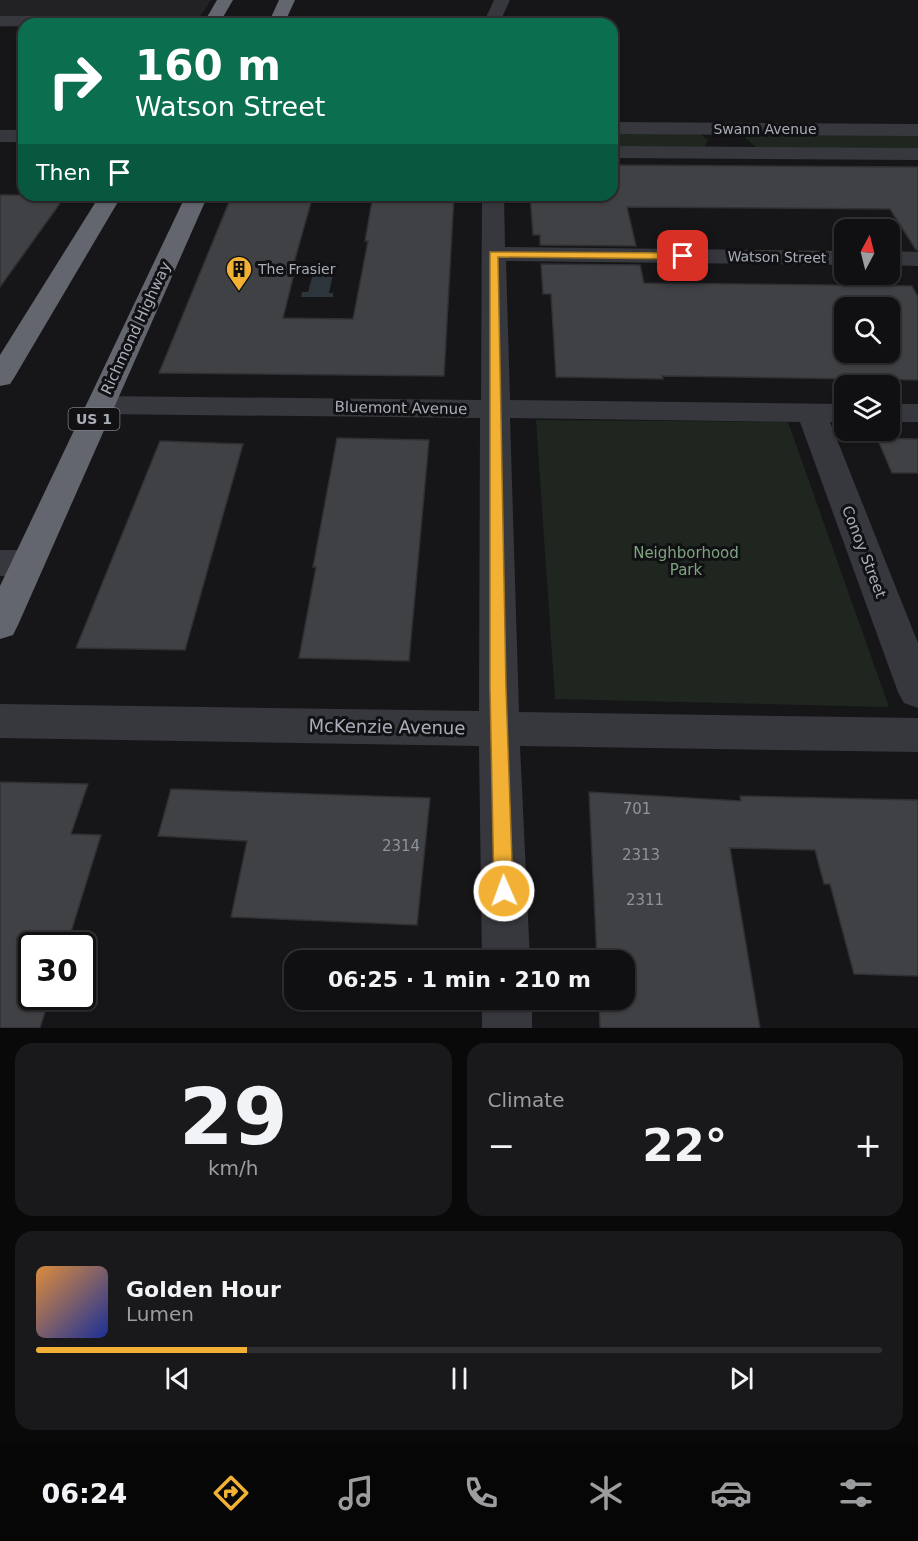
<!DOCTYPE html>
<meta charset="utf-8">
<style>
:root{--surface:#101012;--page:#19191b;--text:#f1f3f6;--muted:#9c9d9f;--line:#303032;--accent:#f2b134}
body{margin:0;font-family:"DejaVu Sans",sans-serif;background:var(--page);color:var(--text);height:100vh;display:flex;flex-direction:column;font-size:22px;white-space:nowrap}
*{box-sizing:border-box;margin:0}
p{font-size:20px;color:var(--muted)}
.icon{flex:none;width:33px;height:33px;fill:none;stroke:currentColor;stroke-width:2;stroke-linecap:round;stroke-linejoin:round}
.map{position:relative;height:1028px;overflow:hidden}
.side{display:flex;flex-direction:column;gap:15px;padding:15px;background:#09090a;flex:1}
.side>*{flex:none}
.banner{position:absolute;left:18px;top:18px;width:600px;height:183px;border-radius:18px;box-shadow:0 2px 4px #0004,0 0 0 2px var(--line);background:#0b6e4f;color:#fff;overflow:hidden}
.needle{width:39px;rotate:7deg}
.buttons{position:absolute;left:834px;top:219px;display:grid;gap:12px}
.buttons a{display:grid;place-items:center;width:66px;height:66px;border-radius:12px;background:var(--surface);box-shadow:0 2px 4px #0004,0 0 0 2px var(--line);font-size:30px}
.speed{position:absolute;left:18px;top:932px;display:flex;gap:12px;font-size:30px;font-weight:700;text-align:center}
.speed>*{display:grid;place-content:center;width:78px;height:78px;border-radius:50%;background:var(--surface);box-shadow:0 2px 4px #0004,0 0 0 2px var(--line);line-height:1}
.speed .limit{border:3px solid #111;border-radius:9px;background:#fff;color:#111}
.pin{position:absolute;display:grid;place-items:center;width:51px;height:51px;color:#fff;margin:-26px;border-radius:12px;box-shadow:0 3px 9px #0006}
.me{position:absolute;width:66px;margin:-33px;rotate:358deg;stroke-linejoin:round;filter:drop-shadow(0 0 4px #0008)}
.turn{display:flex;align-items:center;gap:21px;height:126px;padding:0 18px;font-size:27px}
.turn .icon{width:78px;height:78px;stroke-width:2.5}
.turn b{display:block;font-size:42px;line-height:51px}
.then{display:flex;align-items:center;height:57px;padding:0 18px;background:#0003;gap:12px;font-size:22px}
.big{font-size:45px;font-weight:700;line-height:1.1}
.side .tile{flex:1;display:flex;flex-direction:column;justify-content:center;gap:9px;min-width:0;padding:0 21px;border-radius:18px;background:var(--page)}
.side .dial{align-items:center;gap:0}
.dial b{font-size:78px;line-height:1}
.song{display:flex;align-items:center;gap:18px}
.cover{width:72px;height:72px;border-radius:9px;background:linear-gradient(135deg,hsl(30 70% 55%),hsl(230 70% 35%))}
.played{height:6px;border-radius:3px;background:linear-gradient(90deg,var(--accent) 25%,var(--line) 25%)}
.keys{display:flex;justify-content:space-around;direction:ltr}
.heat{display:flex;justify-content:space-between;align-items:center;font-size:33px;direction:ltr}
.side .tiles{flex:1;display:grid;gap:15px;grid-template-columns:1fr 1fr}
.tile:last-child{grid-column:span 2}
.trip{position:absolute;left:284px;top:950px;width:351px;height:60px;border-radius:18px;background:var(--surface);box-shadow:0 2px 4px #0004,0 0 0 2px var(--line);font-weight:700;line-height:60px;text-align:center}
.tabs{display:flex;height:96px;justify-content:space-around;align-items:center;background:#060607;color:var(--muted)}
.tabs .icon{width:42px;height:42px}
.tabs .current{color:var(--accent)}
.tabs b{font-size:27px;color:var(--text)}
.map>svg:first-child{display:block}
</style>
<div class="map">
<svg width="918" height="1028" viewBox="0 0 918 1028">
<rect width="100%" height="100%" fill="#161618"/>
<!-- built -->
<path fill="#222225" d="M0,0h211l-16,24h-171v3h-24z"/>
<!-- green -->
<g fill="#1e261f">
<path d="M612,129l87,4 9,7 -4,8 -92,-1z"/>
<path d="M918,132v18l-161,-2 -12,-10 3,-4z"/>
<path d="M536,420l252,2 101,285 -334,-8z"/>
</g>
<!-- water -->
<path fill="#2c353c" d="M314,270h20l-5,23h4v4h-32l1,-5h6z"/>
<!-- building -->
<g fill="#404145" stroke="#303034" stroke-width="1.5" fill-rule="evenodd">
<path d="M612,165l306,2v83h-2l-26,-41 -263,-2 9,39 -96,-1v-10h-7l-3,-40h82z"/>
<path d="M0,195h66l-66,92z"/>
<path d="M232,195h81l-19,68 3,-1 -14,56 70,1 15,-78h-3l8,-46h81l-10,181 -285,-3z"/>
<path d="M541,264l99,1 4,18 268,3 6,11v83l-256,-4 1,3 -107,-2 -5,-83h-8zM844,308h46v44h-46z"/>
<path d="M337,438l92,2 -20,221 -110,-3 17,-91h-3z"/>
<path d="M877,438l41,1v34h-26z"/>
<path d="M160,441l83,3 -58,206 -109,-2z"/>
<path d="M0,782l88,2 -17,50 30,1 -34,110h-35v51h18l-10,32h-40z"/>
<path d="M171,789l259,9 -13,127 -186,-8 16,-76 -89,-5z"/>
<path d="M589,792l152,9 -1,-5 178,4v176l-64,-2 -24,-90h-6l-9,-34 -85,-2 30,180h-160l-1,-29h25v-39h-27z"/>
</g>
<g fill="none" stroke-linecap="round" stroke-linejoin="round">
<!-- minor -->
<g fill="#37383d" fill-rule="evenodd">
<path d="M494,0h16l-11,24h-16z"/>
<path d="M0,16h212l8,5 -2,3 -218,2z"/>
<path d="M612,122l306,2v12l-306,-2z"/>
<rect x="0" y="130" width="24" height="12"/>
<path d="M612,146l306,2v12l-306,-2z"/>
<path d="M482,195h22l1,52 339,4v14l-338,-4 4,139 334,4v18h-14l88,221v65l-14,-5 -6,-11 -98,-270 -290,-4 9,294 399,6v34l-398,-6 10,214h-48l-3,-214 -479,-8v-34l479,7 1,-293 -379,-4 -10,-3 -5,-6 5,-6 10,-3 380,4z"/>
<path d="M890,251l28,1v14l-28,-1z"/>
<rect x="890" y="404" width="28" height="18"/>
<path d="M0,550h28l12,4 5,9 -5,9 -12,4h-28z"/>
<rect x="482" y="999" width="50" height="29"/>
</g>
<!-- highway -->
<g fill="#63666e" fill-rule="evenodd">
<path d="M217,0h16l-14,24h-16z"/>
<path d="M279,0h16l-11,24h-16z"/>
<path d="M100,195h22l-108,183 -4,6 -10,2v-31z"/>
<path d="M186,195h22l-190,430 -5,10 -13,4v-53z"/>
</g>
</g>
<!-- route -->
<path fill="#f2b134" stroke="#9d7322" stroke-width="1.5" d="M490,252l193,1 5,3 -5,3 -185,-2 8,431 7,203 -3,6 -6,3 -7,-3 -3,-6 -4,-203z"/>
<!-- icons -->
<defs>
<g id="building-pin" transform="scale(1.35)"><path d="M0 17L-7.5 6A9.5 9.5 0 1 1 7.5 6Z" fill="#f2b134" stroke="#111113"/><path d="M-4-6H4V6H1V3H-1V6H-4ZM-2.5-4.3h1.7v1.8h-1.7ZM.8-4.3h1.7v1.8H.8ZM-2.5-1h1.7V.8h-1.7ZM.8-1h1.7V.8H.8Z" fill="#111"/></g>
</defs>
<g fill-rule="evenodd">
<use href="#building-pin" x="239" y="269"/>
</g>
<g text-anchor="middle" stroke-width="6" stroke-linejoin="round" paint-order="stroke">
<!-- far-street labels -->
<g font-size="14" fill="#a8adb8" stroke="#111113">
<text x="765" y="134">Swann Avenue</text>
<text transform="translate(777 257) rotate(1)" y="5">Watson Street</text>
</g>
<!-- far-poi labels -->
<g font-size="14" fill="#a8adb8" stroke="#111113" text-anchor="start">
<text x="258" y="274">The Frasier</text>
</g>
<!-- shield labels -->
<rect fill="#111113" stroke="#7b7e86" stroke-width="1.5" x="68.5" y="408" width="51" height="22" rx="4.5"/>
<g font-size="14" font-weight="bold" fill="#a8adb8">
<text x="94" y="424">US 1</text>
</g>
<!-- street labels -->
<g font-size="15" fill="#a8adb8" stroke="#111113">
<text transform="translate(136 328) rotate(-65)" y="5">Richmond Highway</text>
<text transform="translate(401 408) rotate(1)" y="5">Bluemont Avenue</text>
<text transform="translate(864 552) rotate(69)" y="5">Conoy Street</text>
</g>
<!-- park labels -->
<g font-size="15" fill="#7fa381" stroke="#111113">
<text x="686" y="558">Neighborhood<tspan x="686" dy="17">Park</tspan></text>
</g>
<!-- near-number labels -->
<g font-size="15" fill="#8e929b">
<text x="637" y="814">701</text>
<text x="401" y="851">2314</text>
<text x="641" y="860">2313</text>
<text x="645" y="905">2311</text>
</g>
<!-- near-street labels -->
<g font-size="18" fill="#a8adb8" stroke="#111113">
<text transform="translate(387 727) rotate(1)" y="6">McKenzie Avenue</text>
</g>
</g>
</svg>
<div class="buttons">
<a><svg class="needle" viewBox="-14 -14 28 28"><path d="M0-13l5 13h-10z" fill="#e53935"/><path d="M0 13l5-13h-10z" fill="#9c9d9f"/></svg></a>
<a><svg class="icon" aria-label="search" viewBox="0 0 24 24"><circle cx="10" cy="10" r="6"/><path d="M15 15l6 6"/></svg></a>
<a><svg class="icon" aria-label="layers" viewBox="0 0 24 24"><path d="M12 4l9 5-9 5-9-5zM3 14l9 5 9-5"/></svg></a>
</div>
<div class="speed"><div class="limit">30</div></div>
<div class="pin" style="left:683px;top:256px;background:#d93025"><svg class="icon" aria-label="arrive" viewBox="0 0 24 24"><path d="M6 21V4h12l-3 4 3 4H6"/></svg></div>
<svg class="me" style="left:504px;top:891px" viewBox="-20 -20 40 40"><circle r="17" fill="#f2b134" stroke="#fff" stroke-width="3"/><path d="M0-11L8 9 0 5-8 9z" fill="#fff"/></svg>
<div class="trip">06:25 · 1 min · 210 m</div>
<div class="banner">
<div class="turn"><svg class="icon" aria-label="right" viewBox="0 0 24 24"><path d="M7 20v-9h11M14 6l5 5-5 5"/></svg><div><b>160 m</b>Watson Street</div></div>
<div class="then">Then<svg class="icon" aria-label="arrive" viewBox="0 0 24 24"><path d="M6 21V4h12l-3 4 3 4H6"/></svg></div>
</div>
</div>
<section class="side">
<div class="tiles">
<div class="tile dial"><b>29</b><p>km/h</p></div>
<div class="tile"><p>Climate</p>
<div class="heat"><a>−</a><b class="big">22°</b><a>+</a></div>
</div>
<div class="tile">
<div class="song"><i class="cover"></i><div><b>Golden Hour</b><p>Lumen</p></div></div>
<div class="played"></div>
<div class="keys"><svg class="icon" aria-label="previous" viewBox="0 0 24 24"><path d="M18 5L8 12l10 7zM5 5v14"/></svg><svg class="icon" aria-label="pause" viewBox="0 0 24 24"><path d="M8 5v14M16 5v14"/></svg><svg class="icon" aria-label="next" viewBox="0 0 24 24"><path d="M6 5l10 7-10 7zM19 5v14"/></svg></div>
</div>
</div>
</section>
<nav class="tabs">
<b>06:24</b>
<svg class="icon current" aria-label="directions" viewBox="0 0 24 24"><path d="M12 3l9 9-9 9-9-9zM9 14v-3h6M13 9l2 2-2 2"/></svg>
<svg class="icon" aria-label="music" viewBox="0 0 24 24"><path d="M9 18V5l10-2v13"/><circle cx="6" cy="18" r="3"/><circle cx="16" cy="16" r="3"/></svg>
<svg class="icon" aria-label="phone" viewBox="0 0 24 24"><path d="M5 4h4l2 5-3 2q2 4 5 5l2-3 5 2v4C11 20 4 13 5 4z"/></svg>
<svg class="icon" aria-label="climate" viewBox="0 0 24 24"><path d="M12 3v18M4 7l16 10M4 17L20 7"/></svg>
<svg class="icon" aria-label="car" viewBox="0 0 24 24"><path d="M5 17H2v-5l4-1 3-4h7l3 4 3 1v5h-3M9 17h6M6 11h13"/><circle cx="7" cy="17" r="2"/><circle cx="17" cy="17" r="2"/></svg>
<svg class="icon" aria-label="filters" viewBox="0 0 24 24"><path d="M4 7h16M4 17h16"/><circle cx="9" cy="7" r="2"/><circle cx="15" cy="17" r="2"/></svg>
</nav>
